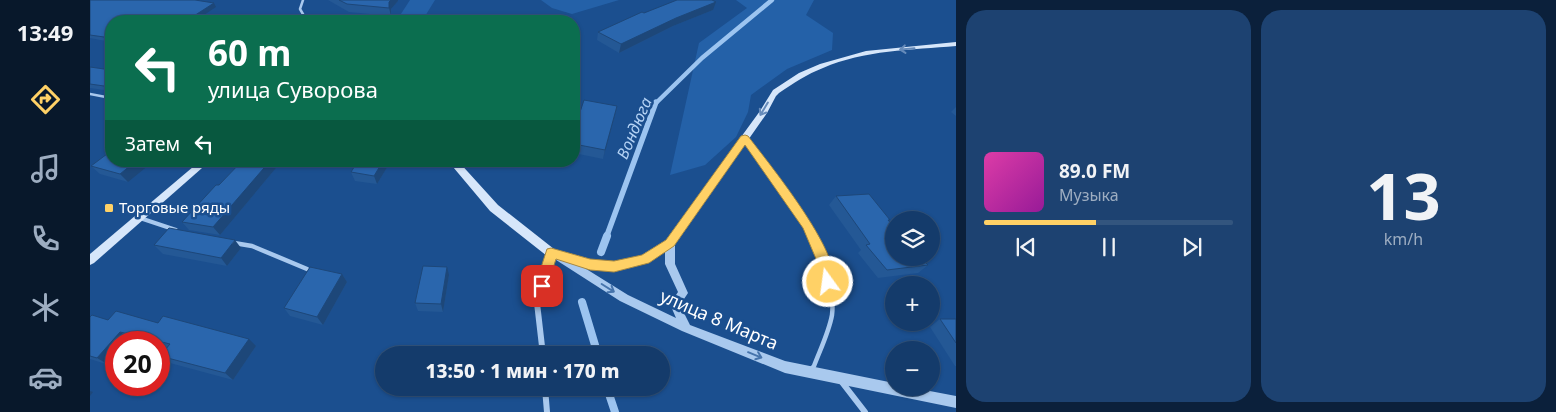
<!DOCTYPE html>
<html lang="ru">
<meta charset="utf-8">
<style>
:root{--surface:#143b6b;--page:#1d4271;--text:#f1f3f6;--muted:#9dadc1;--line:#33557e;--accent:#ffd166}
body{margin:0;font-family:"Noto Sans",sans-serif;background:var(--page);color:var(--text);height:100vh;display:flex;flex-direction:column;font-size:19px;white-space:nowrap}
*{box-sizing:border-box;margin:0}
p{font-size:16px;color:var(--muted)}
.icon{flex:none;width:28px;height:28px;fill:none;stroke:currentColor;stroke-width:2;stroke-linecap:round;stroke-linejoin:round}
.map{position:relative;flex:1;overflow:hidden}
.drawer{display:flex;flex-direction:column;gap:10px;padding:10px;background:#0b203b;width:600px}
.drawer>*{flex:none}
.guide{position:absolute;left:15px;top:15px;width:475px;height:152px;border-radius:20px;box-shadow:0 1px 4px #0004,0 0 0 1px var(--line);background:#0b6e4f;color:#fff;overflow:hidden}
.tools{position:absolute;left:795px;top:211px;display:grid;gap:10px}
.tools a{display:grid;place-items:center;width:55px;height:55px;border-radius:50%;background:var(--surface);box-shadow:0 1px 4px #0004,0 0 0 1px var(--line);font-size:25px}
.speed{position:absolute;left:15px;top:331px;display:flex;gap:10px;font-size:25px;font-weight:700;text-align:center}
.speed>*{display:grid;place-content:center;width:65px;height:65px;border-radius:50%;background:var(--surface);box-shadow:0 1px 4px #0004,0 0 0 1px var(--line);line-height:1}
.speed .limit{border:8px solid #d22;background:#fff;color:#111}
.pin{position:absolute;display:grid;place-items:center;width:42px;height:42px;color:#fff;margin:-21px;border-radius:10px;box-shadow:0 2px 8px #0006}
.me{position:absolute;width:55px;margin:-28px;rotate:346deg;stroke-linejoin:round;filter:drop-shadow(0 0 4px #0008)}
.turn{display:flex;align-items:center;gap:18px;height:105px;padding:0 20px;font-size:22px}
.turn .icon{width:65px;height:65px;stroke-width:2.5}
.turn b{display:block;font-size:35px;line-height:42px}
.then{display:flex;align-items:center;height:48px;padding:0 20px;background:#0003;gap:10px;font-size:19px}
.drawer .card{flex:1;display:flex;flex-direction:column;justify-content:center;gap:8px;min-width:0;padding:0 18px;border-radius:20px;background:var(--page)}
.drawer .dial{align-items:center;gap:0}
.dial b{font-size:65px;line-height:1}
.song{display:flex;align-items:center;gap:15px}
.cover{width:60px;height:60px;border-radius:8px;background:linear-gradient(135deg,hsl(320 70% 55%),hsl(300 70% 35%))}
.played{height:5px;border-radius:2px;background:linear-gradient(90deg,var(--accent) 45%,var(--line) 45%)}
.keys{display:flex;justify-content:space-around;direction:ltr}
.drawer .tiles{flex:1;display:grid;gap:10px;grid-template-columns:repeat(2,1fr)}
.trip{position:absolute;left:285px;top:346px;width:295px;height:50px;border-radius:25px;background:var(--surface);box-shadow:0 1px 4px #0004,0 0 0 1px var(--line);font-weight:800;line-height:50px;text-align:center}
main{display:flex;flex:1;min-height:0}
.tab-bar{display:flex;flex-direction:column;width:90px;justify-content:space-around;align-items:center;background:#08182b;color:var(--muted)}
.tab-bar .icon{width:35px;height:35px}
.tab-bar .active{color:var(--accent)}
.tab-bar b{font-size:22px;color:var(--text)}
.map>svg:first-child{display:block}
</style>
<main>
<nav class="tab-bar">
<b>13:49</b>
<svg class="icon active" aria-label="directions" viewBox="0 0 24 24"><path d="M12 3l9 9-9 9-9-9zM9 14v-3h6M13 9l2 2-2 2"/></svg>
<svg class="icon" aria-label="music" viewBox="0 0 24 24"><path d="M9 18V5l10-2v13"/><circle cx="6" cy="18" r="3"/><circle cx="16" cy="16" r="3"/></svg>
<svg class="icon" aria-label="phone" viewBox="0 0 24 24"><path d="M5 4h4l2 5-3 2q2 4 5 5l2-3 5 2v4C11 20 4 13 5 4z"/></svg>
<svg class="icon" aria-label="climate" viewBox="0 0 24 24"><path d="M12 3v18M4 7l16 10M4 17L20 7"/></svg>
<svg class="icon" aria-label="car" viewBox="0 0 24 24"><path d="M5 17H2v-5l4-1 3-4h7l3 4 3 1v5h-3M9 17h6M6 11h13"/><circle cx="7" cy="17" r="2"/><circle cx="17" cy="17" r="2"/></svg>
</nav>
<div class="map">
<svg width="866" height="412" viewBox="0 0 866 412">
<rect width="100%" height="100%" fill="#1b4f8f"/>
<!-- green -->
<g fill="#2461a8">
<path d="M320,0h25l-13,21h-87l-3,-5 50,5 17,-4z"/>
<path d="M451,0h78l-47,14 -20,-6z"/>
<path d="M646,0h78l-8,15 27,18 -1,17 -45,19 -36,26 -3,17 -12,25 -31,28 -35,10 29,-132 48,-35z"/>
</g>
<g fill="none" stroke-linecap="round" stroke-linejoin="round">
<!-- stream-far2 -->
<path stroke="#9cc4f0" stroke-width="4.5" d="M565,104l47,-46 70,-58"/>
<!-- stream-far1 -->
<path stroke="#9cc4f0" stroke-width="5.5" d="M516,238l50,-136"/>
<!-- stream -->
<g stroke="#9cc4f0" stroke-width="8">
<path d="M511,252l6,-16"/>
<path d="M492,302l16,53"/>
<path d="M517,388l8,24"/>
</g>
<!-- service-far2 -->
<g stroke="#a9c9ee" stroke-width="2.5">
<path d="M213,0l-3,9 7,12"/>
<path d="M0,94l21,4"/>
</g>
<!-- service-far1 -->
<g stroke="#a9c9ee" stroke-width="4">
<path d="M655,138l44,59 24,41"/>
<path d="M50,218l36,12"/>
</g>
<!-- service -->
<g stroke="#a9c9ee" stroke-width="4.5">
<path d="M144,243l18,3 55,23"/>
<path d="M721,369l3,-3c6,-16 15,-34 18,-51 3,-25 -8,-57 -20,-79"/>
</g>
<!-- minor -->
<g stroke="#a9c9ee" stroke-width="6">
<path d="M453,355l-6,-52 14,-50"/>
<path d="M751,381l24,31"/>
<path d="M455,388l2,24"/>
</g>
<!-- tertiary -->
<path fill="#a9c9ee" fill-rule="evenodd" d="M580,239l3,1 2,3v21l13,29 -8,12 10,20 95,36 109,22v5h20l42,8v12l-171,-35 -103,-42 -62,-30 -67,-43 -2,-3 2,-3 3,-1 3,1 69,43 48,23 -6,-14 8,-12 -13,-28v-21l2,-3z"/>
<!-- secondary -->
<g fill="#d6e6fa" fill-rule="evenodd">
<path d="M866,42v4c-44,4 -92,4 -133,22 -16,6 -29,15 -44,25l-3,3 -9,17 -93,133 -25,16 -35,10 -24,-3 -43,-13 -57,-45 -42,-50h10l40,44 56,44 36,10 24,3 28,-7 24,-15 94,-129 13,-21 26,-17 21,-9 46,-13z"/>
<path d="M110,161h10l-116,102 -4,2v-11z"/>
</g>
</g>
<!-- wall -->
<g fill="#245895">
<path d="M0,0l126,7 -105,14v21l-21,-4z"/>
<path d="M238,0h70v1l-7,8v7l-42,-4z"/>
<path d="M623,10l-40,16 -54,27 -22,-13 1,-8 46,-19z"/>
<path d="M0,67l21,3v21l-21,-3z"/>
<path d="M527,106l-2,9 -12,44 -29,-6v-23z"/>
<path d="M866,107v9l-5,-4z"/>
<path d="M21,151l17,31 -28,-8 -9,-8z"/>
<path d="M152,161h35l-3,3 2,4 -56,67 -31,-5 -7,-8z"/>
<path d="M265,161h36l-14,23 -22,-3 -4,-9 5,-8z"/>
<path d="M746,196l54,24 -1,1 39,44 -10,8 -40,5 -20,-25 3,-3 -32,-45z"/>
<path d="M64,245l87,3 -14,18 -64,-12z"/>
<path d="M252,274l5,8 -24,43 -33,-9 -6,-8z"/>
<path d="M359,275l-6,37 -25,-1 -3,-8z"/>
<path d="M0,317l18,3 50,3 98,23 -23,34 -63,-17 -10,-7 6,-8 -7,-2v-4h-16l-12,-2 -3,2h-12v14l-7,9 -19,-6z"/>
<path d="M850,319h16v47h-1l-25,-39z"/>
</g>
<!-- shaded-wall -->
<g fill="#1d4779">
<path d="M301,0h7v1l-7,8v7l-2,-8v-6z"/>
<path d="M626,2l-3,8 -40,16 -54,27 2,-9 55,-26z"/>
<path d="M124,3l2,4 -21,14h-9z"/>
<path d="M527,106l-2,9 -12,44 2,-9z"/>
<path d="M46,161h18l-26,21 -8,-8z"/>
<path d="M178,161h9l-3,3 2,4 -56,67 -7,-8z"/>
<path d="M293,161h8l-14,23 -3,-8z"/>
<path d="M145,240l6,8 -14,18 -6,-8z"/>
<path d="M357,267l2,8 -6,37 -2,-8z"/>
<path d="M252,274l5,8 -24,43 -6,-8z"/>
<path d="M30,332l11,8 -3,2h-12v14l-7,9 -12,-7z"/>
<path d="M159,339l7,7 -23,34 -8,-7z"/>
<path d="M0,391l3,1 -3,4z"/>
</g>
<!-- building -->
<g fill="#2a66ad" stroke="#1d4779">
<path d="M0,0h105l19,3 -28,18h-75v17l-21,-3z"/>
<path d="M249,0h52l-2,2v6l-42,-4z"/>
<path d="M587,0h35l4,2 -40,16 -55,26 -23,-12 44,-20 2,1z"/>
<path d="M0,67l21,3v17l-21,-3z"/>
<path d="M494,100l33,6 -12,44 -31,-6v-14z"/>
<path d="M21,151v10h25l-16,13 -29,-8z"/>
<path d="M152,161h28l-57,66 -31,-5 34,-37h3z"/>
<path d="M268,161h25l-9,15 -23,-4z"/>
<path d="M779,194l21,26h-2l6,7v31h27l7,7 -41,5 -21,-25 4,-1 -34,-48z"/>
<path d="M79,228l66,12 -14,18 -67,-13z"/>
<path d="M333,266l24,1 -6,37 -26,-1z"/>
<path d="M220,267l32,7 -25,43 -33,-9z"/>
<path d="M26,311l42,12 5,-7 86,23 -24,34 -65,-17 10,-12 -50,-12 -23,26 -7,-2v-39l2,-2 16,5z"/>
<path d="M850,319h16v24z"/>
</g>
<!-- one-way arrows -->
<defs><path id="oneway-shaft" d="M-6 0H5M1.5-3L5.5 0L1.5 3" fill="none" stroke-width="1.6" stroke-linecap="round" stroke-linejoin="round" transform="scale(1.25)"/></defs>
<g stroke="#668bba">
<use href="#oneway-shaft" transform="translate(817 49) rotate(175)"/>
<use href="#oneway-shaft" transform="translate(674 109) rotate(121)"/>
</g>
<g stroke="#4674ac">
<use href="#oneway-shaft" transform="translate(518 288) rotate(32)"/>
<use href="#oneway-shaft" transform="translate(665 355) rotate(22)"/>
</g>
<!-- route -->
<path fill="#ffd166" stroke="#a68842" d="M655,135l3,1c18,24 98,121 84,149l-4,2 -5,-2 -4,-19 -16,-38 -58,-83 -71,101 -25,17 -35,9 -24,-2 -34,-11 -10,31 -4,2 -5,-2 -2,-4 12,-37 4,-1 39,11 24,2 28,-6 24,-15 75,-104z"/>
<!-- markers -->
<rect fill="#ffd166" stroke="#1b4f8f" stroke-width="2" x="14" y="203" width="10" height="10" rx="2.5"/>
<g text-anchor="middle" stroke-width="5" stroke-linejoin="round" paint-order="stroke">
<!-- poi labels -->
<g font-size="15" fill="#fff" stroke="#1b4f8f" text-anchor="start">
<text x="29" y="213">Торговые ряды</text>
</g>
<!-- water labels -->
<g font-size="16" font-style="italic" fill="#b5d3f5" stroke="#1b4f8f">
<text transform="translate(544 128) rotate(-67)" y="6">Вондюга</text>
</g>
<!-- near-street labels -->
<g font-size="18" fill="#fff" stroke="#1b4f8f">
<text transform="translate(629 320) rotate(23)" y="6">улица 8 Марта</text>
</g>
</g>
</svg>
<div class="tools">
<a><svg class="icon" aria-label="layers" viewBox="0 0 24 24"><path d="M12 4l9 5-9 5-9-5zM3 14l9 5 9-5"/></svg></a>
<a>+</a>
<a>−</a>
</div>
<div class="speed"><div class="limit">20</div></div>
<div class="pin" style="left:452px;top:286px;background:#d93025"><svg class="icon" aria-label="arrive" viewBox="0 0 24 24"><path d="M6 21V4h12l-3 4 3 4H6"/></svg></div>
<svg class="me" style="left:738px;top:282px" viewBox="-20 -20 40 40"><circle r="17" fill="#ffd166" stroke="#fff" stroke-width="3"/><path d="M0-11L8 9 0 5-8 9z" fill="#fff"/></svg>
<div class="trip">13:50 · 1 мин · 170 m</div>
<div class="guide">
<div class="turn"><svg class="icon" aria-label="left" viewBox="0 0 24 24"><path d="M17 20v-9H6M10 6l-5 5 5 5"/></svg><div><b>60 m</b>улица Суворова</div></div>
<div class="then">Затем<svg class="icon" aria-label="left" viewBox="0 0 24 24"><path d="M17 20v-9H6M10 6l-5 5 5 5"/></svg></div>
</div>
</div>
<section class="drawer">
<div class="tiles">
<div class="card">
<div class="song"><i class="cover"></i><div><b>89.0 FM</b><p>Музыка</p></div></div>
<div class="played"></div>
<div class="keys"><svg class="icon" aria-label="previous" viewBox="0 0 24 24"><path d="M18 5L8 12l10 7zM5 5v14"/></svg><svg class="icon" aria-label="pause" viewBox="0 0 24 24"><path d="M8 5v14M16 5v14"/></svg><svg class="icon" aria-label="next" viewBox="0 0 24 24"><path d="M6 5l10 7-10 7zM19 5v14"/></svg></div>
</div>
<div class="card dial"><b>13</b><p>km/h</p></div>
</div>
</section>
</main>
